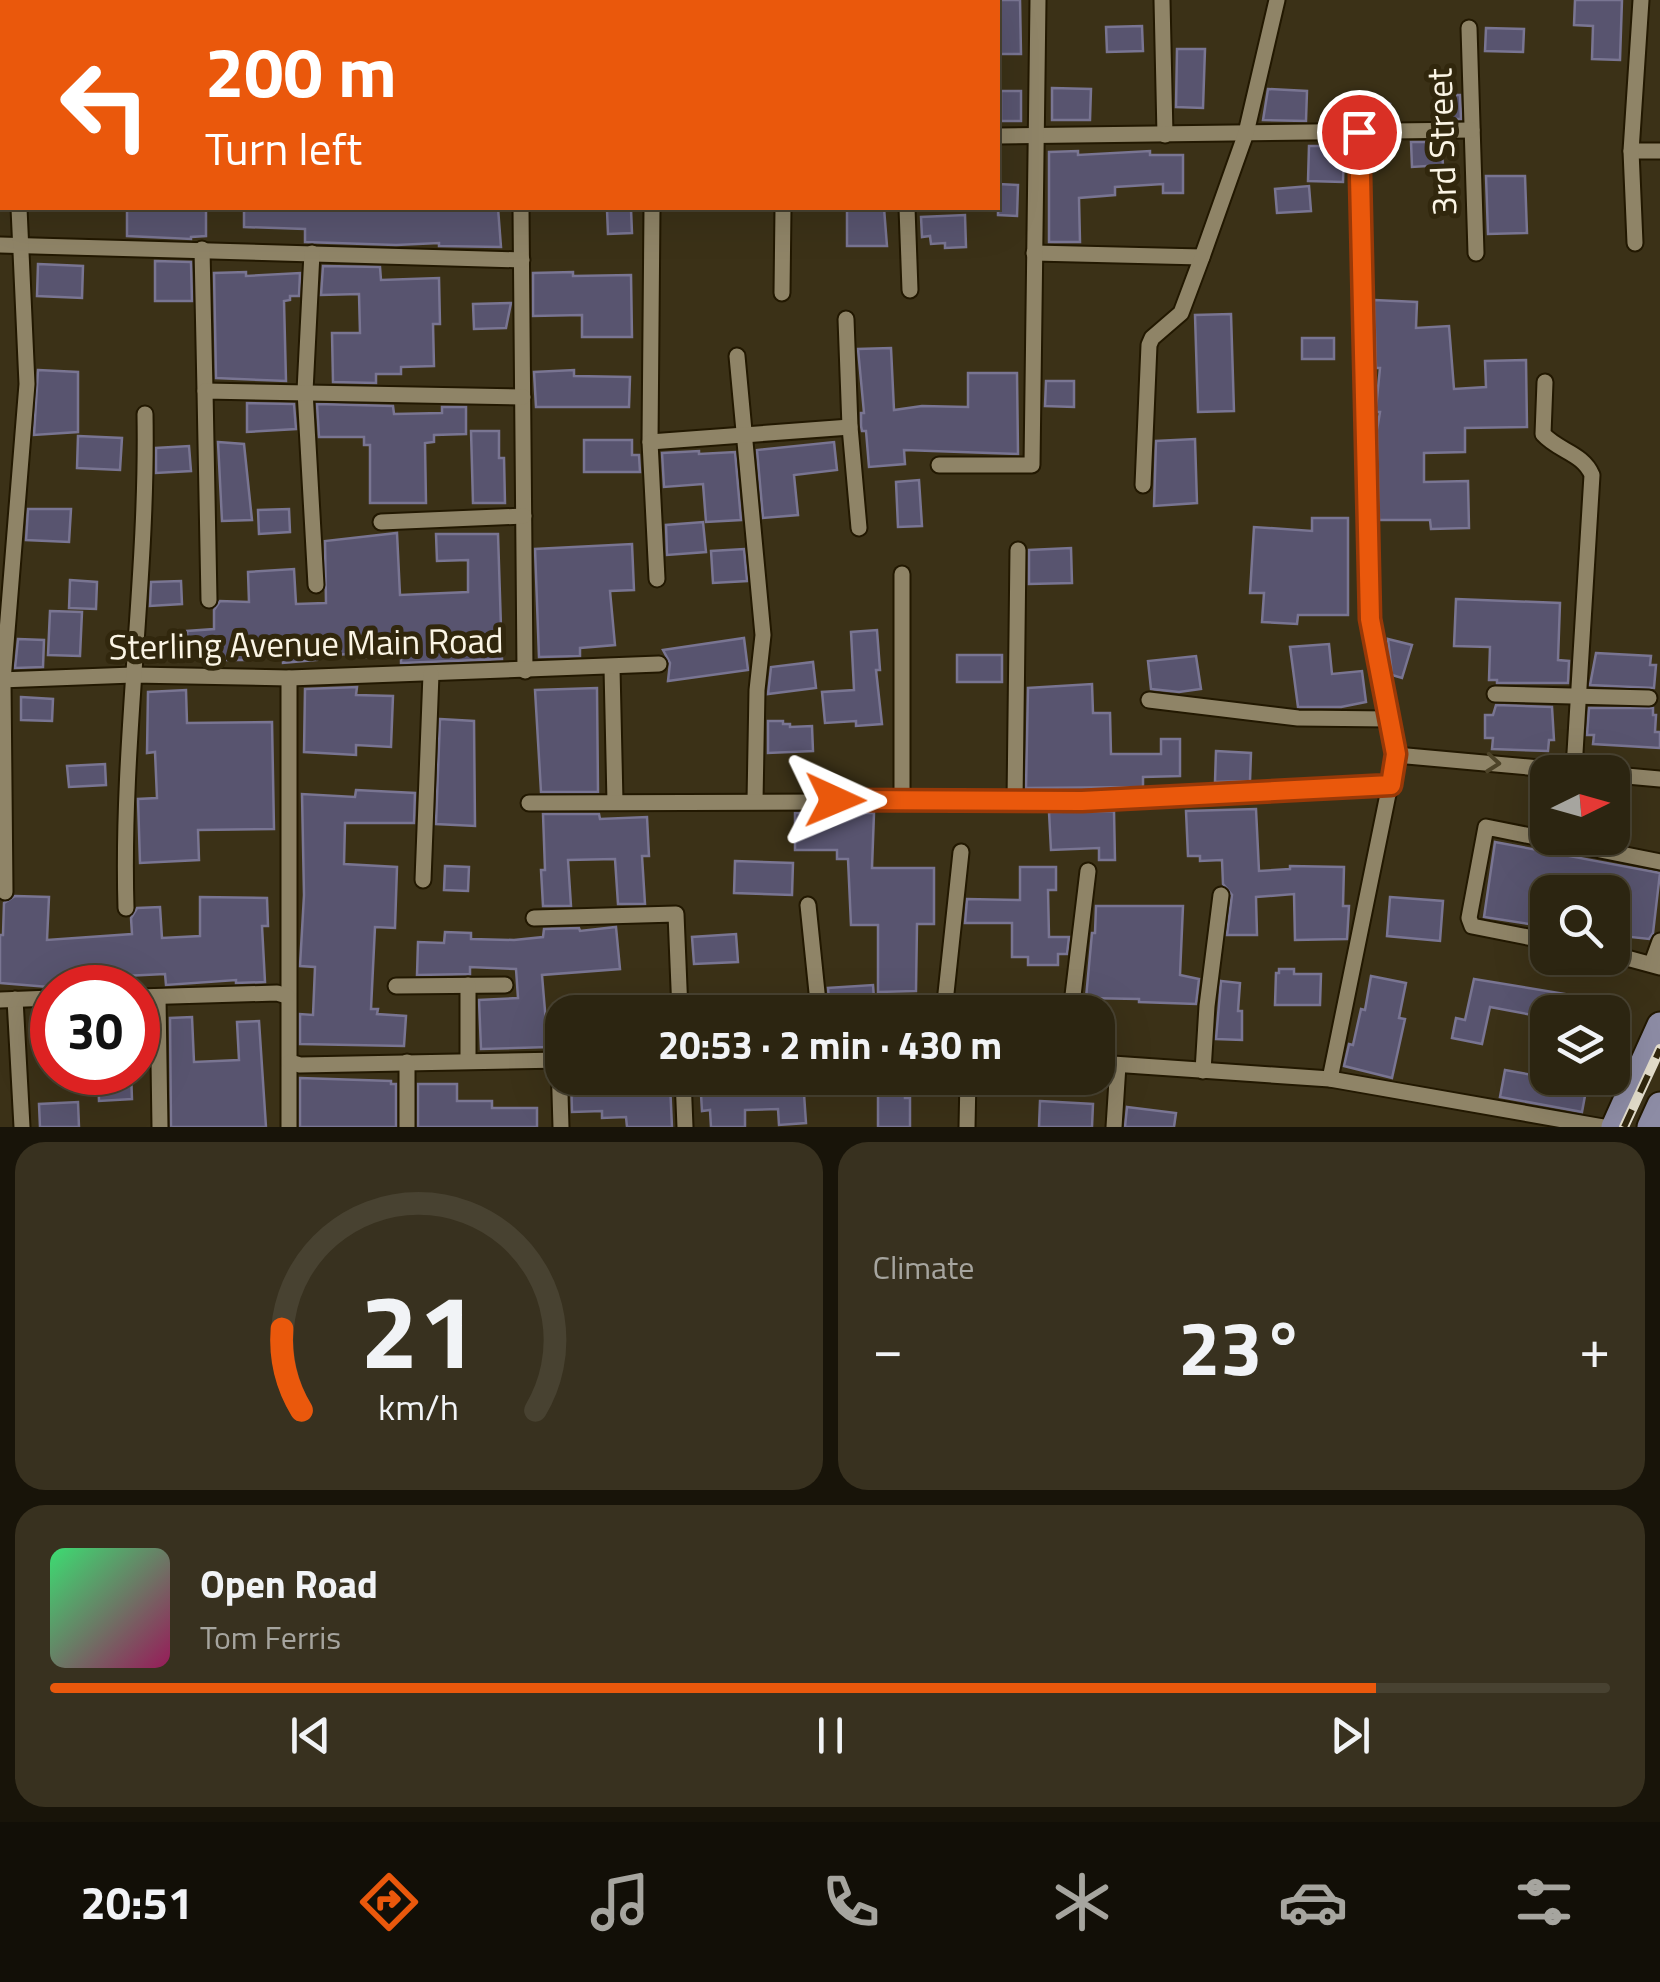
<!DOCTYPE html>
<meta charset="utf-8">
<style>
:root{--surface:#2c2511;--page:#38311f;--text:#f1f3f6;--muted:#a6a59f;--line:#484231;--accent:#ea580c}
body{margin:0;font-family:"Titillium Web",sans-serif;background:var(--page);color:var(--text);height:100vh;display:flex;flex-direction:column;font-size:38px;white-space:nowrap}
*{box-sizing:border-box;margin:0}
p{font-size:32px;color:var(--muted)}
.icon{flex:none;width:55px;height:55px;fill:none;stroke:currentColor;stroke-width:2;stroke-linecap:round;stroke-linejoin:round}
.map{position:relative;height:1127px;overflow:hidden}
.details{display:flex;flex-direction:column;gap:15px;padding:15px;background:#181409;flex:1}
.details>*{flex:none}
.hud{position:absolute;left:0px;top:0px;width:1000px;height:210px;box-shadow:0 10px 40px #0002,0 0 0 2px var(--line);background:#ea580c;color:#fff;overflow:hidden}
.needle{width:65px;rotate:85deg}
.fabs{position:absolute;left:1530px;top:755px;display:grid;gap:20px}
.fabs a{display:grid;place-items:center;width:100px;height:100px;border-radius:20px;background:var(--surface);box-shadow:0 10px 40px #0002,0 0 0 2px var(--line);font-size:50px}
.speed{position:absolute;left:30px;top:965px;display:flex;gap:20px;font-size:50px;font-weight:700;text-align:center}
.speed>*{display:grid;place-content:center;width:130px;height:130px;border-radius:50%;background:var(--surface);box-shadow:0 10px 40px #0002,0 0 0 2px var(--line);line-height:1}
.speed .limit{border:15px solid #d22;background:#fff;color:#111}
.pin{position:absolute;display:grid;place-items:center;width:85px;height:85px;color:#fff;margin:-42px;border:5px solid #fff;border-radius:50%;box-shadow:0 2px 10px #0007}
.me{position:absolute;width:110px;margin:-55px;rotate:91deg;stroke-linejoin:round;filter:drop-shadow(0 0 8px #0008)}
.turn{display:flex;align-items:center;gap:35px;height:210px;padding:0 40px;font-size:45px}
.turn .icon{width:130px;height:130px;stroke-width:2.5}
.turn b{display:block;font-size:70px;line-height:85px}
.big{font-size:75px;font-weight:700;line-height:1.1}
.details .tile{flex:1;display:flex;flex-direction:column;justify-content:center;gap:15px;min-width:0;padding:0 35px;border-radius:30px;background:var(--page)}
.details .dial{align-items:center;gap:0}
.dial svg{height:260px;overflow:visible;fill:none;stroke:var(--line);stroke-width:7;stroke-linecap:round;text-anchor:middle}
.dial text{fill:var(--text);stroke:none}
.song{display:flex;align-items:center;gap:30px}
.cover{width:120px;height:120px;border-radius:15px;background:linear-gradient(135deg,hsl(140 70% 55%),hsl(330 70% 35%))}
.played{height:10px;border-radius:5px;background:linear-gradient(90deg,var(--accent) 85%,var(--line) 85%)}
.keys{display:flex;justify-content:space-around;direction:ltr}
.heat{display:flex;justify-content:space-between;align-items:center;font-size:55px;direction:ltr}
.details .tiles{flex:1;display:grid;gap:15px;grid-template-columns:1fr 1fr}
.tile:last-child{grid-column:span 2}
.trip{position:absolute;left:545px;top:995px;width:570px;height:100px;border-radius:30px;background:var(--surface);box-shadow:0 10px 40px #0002,0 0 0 2px var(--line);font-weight:700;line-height:100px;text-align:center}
.tabs{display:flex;height:160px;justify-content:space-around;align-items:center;background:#120f07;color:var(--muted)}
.tabs .icon{width:70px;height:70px}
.tabs .current{color:var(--accent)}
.tabs b{font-size:45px;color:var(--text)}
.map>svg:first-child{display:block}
</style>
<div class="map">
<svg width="1660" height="1127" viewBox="0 0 1660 1127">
<rect width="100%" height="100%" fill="#3b3117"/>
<!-- building -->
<g fill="#58546f" stroke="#797592" stroke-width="2.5">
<path d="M998,0h22l1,54h-23z"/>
<path d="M1575,0h47l-2,60 -28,-1 1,-33 -19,-1z"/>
<path d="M1142,26l1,25 -36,1 -1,-25z"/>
<path d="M1486,28l38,1 -1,23 -38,-1z"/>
<path d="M1177,49h28l-2,59 -27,-1z"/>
<path d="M1052,88l39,1 -1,31h-38z"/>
<path d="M1268,89l39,2 -1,30 -43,-1z"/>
<rect x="1001" y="91" width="20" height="30"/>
<path d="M1439,95h21l1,24h-21z"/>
<path d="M1370,103l20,1 -1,16h-20z"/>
<path d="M1411,142h30l2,23 -31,2z"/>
<path d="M1309,146h35l-1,36 -35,-1z"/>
<path d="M1078,151v4l72,-4v4h33v38h-20v-9l-48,3v8l-36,3 1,44h-31v-90z"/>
<path d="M1486,176h39l2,57 -39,1z"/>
<path d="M998,184l20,1 -1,31 -19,-1z"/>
<path d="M1309,186l2,25 -34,2 -2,-24z"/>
<path d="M127,208h79v28l-15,1v2l-64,-3z"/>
<path d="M244,208h254l3,39 -62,-1v-3l-43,2 -91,-3v-13l-61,-2z"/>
<path d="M847,208h37l3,38h-40z"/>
<path d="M631,209l1,24 -24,1 -1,-24z"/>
<path d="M965,215l1,32 -21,1v-5l-14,1 -1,-8 -8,1 -1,-20z"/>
<path d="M155,261l36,1 1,39h-37z"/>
<path d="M38,264l45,2 -1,32 -45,-2z"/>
<path d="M323,266l57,1 1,13 58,-2 1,46h-7l1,42 -33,1v7h-25v9l-43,-1 -1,-49h28l-1,-39 -38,1z"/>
<path d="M246,272v4l54,-3 -1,23h-9v4l-6,1 2,80 -70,-3 -2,-105z"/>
<path d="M573,272v4l58,-1 1,62h-50v-22l-49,1v-43z"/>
<path d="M1374,300l43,2 -1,26 33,-2 5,63 32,-2 -1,-26 41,-1 1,67 -62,1v24l-41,1v29l44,-1 1,47 -38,1 -1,-9h-51l-2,-90 3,-18h-3l-1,-4 4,-40h-4z"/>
<path d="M511,303l-5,25 -32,1 -1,-25z"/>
<path d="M1231,314l3,97 -36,1 -3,-97z"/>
<rect x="1302" y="338" width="32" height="21"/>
<path d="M891,348l3,62 28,-4 46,1v-34h49l1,81 -114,-4 1,14 -36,3 -3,-36h-4l-1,-5v-13h3l-6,-64z"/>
<path d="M38,370l40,2v60l-44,3z"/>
<path d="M574,370v6l56,1 -1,30h-93l-2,-35z"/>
<path d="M1046,381h28v26l-29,-1z"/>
<path d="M247,403l47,1 2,25 -49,3z"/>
<path d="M317,404l76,2 1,8 48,-1v-6h24v27l-32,1v7l-9,1 1,60h-56v-58h-6v-8h-45z"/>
<path d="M471,431h28v27h5l1,45h-32z"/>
<path d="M78,436l44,2 -2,32 -43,-2z"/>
<path d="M1195,439l2,64 -43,3 2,-65z"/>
<path d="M584,440h48v15h7l1,17h-56z"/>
<path d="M218,442l26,2 8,76 -30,1z"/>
<path d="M834,442l3,28 -43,5 4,40 -35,3 -6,-68z"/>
<path d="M189,446l2,25 -35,2v-25z"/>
<path d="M699,451v3l36,-2 6,68 -35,2 -3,-38 -39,3 -2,-34z"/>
<path d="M919,480l3,46 -24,1 -2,-45z"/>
<path d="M28,509h43l-2,33 -43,-2z"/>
<path d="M289,509l1,23 -31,2 -1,-24z"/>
<path d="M1312,518h36v97h-50l-1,9 -35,-2 2,-29h-14l4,-66 58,4z"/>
<path d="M703,522l3,30 -39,3 -1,-30z"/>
<path d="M397,533l3,62 68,-3v-32l-31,1 -1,-27h62l4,125 -101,4v-8l-35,2v-4l-50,3 1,4 -34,3v-9l-38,2v4h-32v-4l-25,1 -1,-26 27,-2v-19l6,-9 29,1 -1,-30 46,-3 2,35 30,-1 -1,-62z"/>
<path d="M632,544l2,46 -24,1 5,54 -35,3v8l-41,1 -4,-108z"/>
<path d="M1071,548l1,35 -43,1v-34z"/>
<path d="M744,549l3,32 -34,2 -2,-32z"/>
<path d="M70,580l27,2 -1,27 -27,-1z"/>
<path d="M181,581l1,23 -32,2 1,-24z"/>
<path d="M1456,599l104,4 -2,57 11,1 -1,22h-71v-3h-8l1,-33 -36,-1z"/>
<path d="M50,611l32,1 -2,44 -32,-1z"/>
<path d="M877,630l3,40h-4l6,54 -26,2v-5l-31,2 -3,-31 32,-2 -3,-58z"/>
<path d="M744,638l4,32 -80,11 2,-18 -7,-13z"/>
<path d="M18,639l26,1 -1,27 -28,1z"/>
<path d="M1388,639l24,6 -10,33 -10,-3z"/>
<path d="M1329,644l3,30 30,-3 4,31 -25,5h-43l-8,-60z"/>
<path d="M1596,653l55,3 -1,9h6l-2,23 -64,-3z"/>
<rect x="957" y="655" width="45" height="27"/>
<path d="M1196,656l5,33 -22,3 -28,-3 -3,-28z"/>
<path d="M813,662l3,26 -48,6 3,-27z"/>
<path d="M1092,684l1,29h17l1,41h50v-15h19v37l-37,1v10l-117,1 2,-100z"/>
<path d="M357,687l-1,8 37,1 -2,51 -35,-2v10l-52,-3 1,-63z"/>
<path d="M597,688l1,104h-57l-6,-102z"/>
<path d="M186,690l1,33 85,-1 2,107 -76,1 1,30 -59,3 -2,-64 19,-1 -2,-46 -8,1 1,-61z"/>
<path d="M21,697l32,2 -1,22 -31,-1z"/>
<path d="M1496,705l56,2 2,33h-5l-1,11 -56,-2 1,-11h-8v-23h8z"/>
<path d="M1589,708h64v7h3l-1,17h5v16l-67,-4 1,-9h-7z"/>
<path d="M440,719l34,2 1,105 -39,-2z"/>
<path d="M768,721h15v3h7v3l22,-1 1,25 -45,2z"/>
<path d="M1216,751l35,2 -1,28 -35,1z"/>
<path d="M105,764l1,21 -37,2 -2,-21z"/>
<path d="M356,790l59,3 -1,30h-69l-1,41 53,3 -2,61 -20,-1 -4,82h7l-1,5 29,2 -2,30 -104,-2v-30l13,1 2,-48 -15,-1 4,-71 -2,-101 53,3z"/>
<path d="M1256,809l3,62 31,-2v-3l54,1 -1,39h6l-2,33 -52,1 -1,-46 -38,3 1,38h-30l5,-40 -9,-11 -1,-24 -22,1v-5h-12l-2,-45z"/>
<path d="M1114,811l1,49h-16v-12l-48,2 -2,-38z"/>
<path d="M795,813h79l-2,55h62v56h-17l-1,67 -38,1v-67h-27l-3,-66h-11v-9h-42z"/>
<path d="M543,814h56l1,5 47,-2 2,39h-7l3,48h-27l-3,-45 -47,1 3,46h-28l-2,-36h4z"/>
<path d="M1495,842l165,31 -7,60 -4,6 -37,-4v-43h-64v35l-64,-10z"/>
<path d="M735,861l58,2 -1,32 -58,-2z"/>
<path d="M445,866l24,1 -1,24 -24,-1z"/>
<path d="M1020,867h36v23h-8l1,47h20l-2,17h-9v11h-30v-8h-16v-34h-47l2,-24 53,1z"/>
<path d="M15,896l34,1 -2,43 85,-6 -1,-16 6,-10 23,-1 2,31 38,-2v-39l67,1 1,28h-6l3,56 -29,1v-3l-70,5 -1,-11 -41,2v10l-63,2 -61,-5v-48h3l1,-32z"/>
<path d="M1390,897l53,4 -3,40 -53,-5z"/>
<path d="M1096,906h87l-3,69 19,4 -3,25 -57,-2v-3l-53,-1 6,-65h3z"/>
<path d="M616,927l4,42 -78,6 6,72 -67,2 -2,-49 39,-2 -2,-29 -46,-2v7l-53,1 1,-33 26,1 1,-11 26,1v6l43,1 29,-3 1,-8 35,-1 1,3z"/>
<path d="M736,934l2,28 -44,2 -2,-27z"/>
<path d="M1279,969h15v5h27l-1,31h-45l1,-32h3z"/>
<path d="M1371,976l35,7 -7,35 6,1 -13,59 -48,-12 5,-22 4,1 8,-36 4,1z"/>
<path d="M1474,979l115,19 -3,14h-38v6l-58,-11 -8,37 -30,-6 4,-20 9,2z"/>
<path d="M1221,981l19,2 -2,28h4v29l-26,-1z"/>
<path d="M873,985l2,27h-45l-2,-24z"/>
<path d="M192,1017l2,45 45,-2 -2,-38 22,-1 7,106h-95l-1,-109z"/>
<path d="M1505,1070l82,15 -5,27 -82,-15z"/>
<path d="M98,1072h33l1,27 -33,2z"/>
<path d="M300,1078l91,3v3h5v43h-96z"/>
<path d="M571,1078l49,3v4l50,-2 2,44h-45l-1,-10 -24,1v-7l-30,1z"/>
<path d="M700,1078h66v3l37,-2 3,44 -27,2 -1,-16 -33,1v17h-34l-1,-17 -8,1z"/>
<path d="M878,1078h27v20h5v29h-32z"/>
<path d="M418,1084h39v17h35v7h45v19h-119z"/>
<path d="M1040,1101l53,3 -1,23h-53z"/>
<path d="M78,1102l1,25h-39l-1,-23z"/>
<path d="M1127,1107l49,6 -2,14h-49z"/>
</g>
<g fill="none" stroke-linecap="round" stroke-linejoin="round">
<!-- minor casing -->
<g stroke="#221801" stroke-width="19">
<g id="minor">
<path d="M0,0l2,24"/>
<path d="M100,0v2"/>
<path d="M280,0v2"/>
<path d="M521,0v2"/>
<path d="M652,0v2"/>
<path d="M782,0v2"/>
<path d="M1162,0l3,135"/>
<path d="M387,2v-2"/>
<path d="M905,2v-2"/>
<path d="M1469,28l7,225"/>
<path d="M998,136l474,-6"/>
<path d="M1631,151h29"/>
<path d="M521,208l4,463"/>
<path d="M652,208l-2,234 7,137"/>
<path d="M907,208l3,82"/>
<path d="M1635,243l-4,-92 10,-151"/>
<path d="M0,245l522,15"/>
<path d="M202,249l3,142"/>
<path d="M312,253l-7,138 11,194"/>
<path d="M1034,253l168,4"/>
<path d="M782,293l1,-85"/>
<path d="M846,319l4,108 9,101"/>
<path d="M737,356l26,279 -6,55 -2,111"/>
<path d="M1545,382l-2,52c15,17 40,19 49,41l-18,294"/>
<path d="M650,442l200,-15"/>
<path d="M939,465h93l6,-465"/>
<path d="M1143,485l6,-140 3,-7 29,-25 21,-56 44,-124 31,-133"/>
<path d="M381,522l143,-6"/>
<path d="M209,600l-4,-209 318,6"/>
<path d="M612,668l3,134"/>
<path d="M289,678v449"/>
<path d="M0,680l133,-5 156,3 370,-14"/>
<path d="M1495,694l154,4"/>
<path d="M1149,700l149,18 91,1"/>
<path d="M1396,755l264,24"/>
<path d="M902,801v-227"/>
<path d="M1015,802l3,-252"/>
<path d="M529,803l553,-2 309,-16"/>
<path d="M423,880l8,-206"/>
<path d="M5,892l-2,-211 24,-297 -8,-176"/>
<path d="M808,905l11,107"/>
<path d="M126,908c-5,-165 22,-329 19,-494"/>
<path d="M534,918l142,-4 4,98"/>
<path d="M1548,941l-76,-15 -3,-8 17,-91 174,35"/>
<path d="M1612,954l48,13"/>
<path d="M1652,963l8,-22"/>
<path d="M396,986l109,-1"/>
<path d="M138,997l139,-4 10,3"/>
<path d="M158,997l2,130"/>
<path d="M15,999l7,128"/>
<path d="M0,1000l52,-2"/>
<path d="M944,1012l17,-160"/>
<path d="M1071,1012l17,-141"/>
<path d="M559,1060l2,67"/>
<path d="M468,1061v-76"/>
<path d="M290,1062l10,3 262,-5"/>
<path d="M407,1062v65"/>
<path d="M1098,1063l232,16 273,48"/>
<path d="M1203,1071l4,-65 14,-111"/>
<path d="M683,1078l2,49"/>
<path d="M1330,1079l66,-324 -26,-136 -11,-487"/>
<path d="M967,1127l1,-49"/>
<path d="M1114,1127l4,-62"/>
</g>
</g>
<!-- primary casing -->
<g stroke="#221801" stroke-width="29">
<g id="primary">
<path d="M1614,1127l46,-102"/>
<path d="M1650,1127l10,-22"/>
</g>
</g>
<!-- minor -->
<use href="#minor" stroke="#8f8467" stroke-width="15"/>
<!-- primary -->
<use href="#primary" stroke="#8d8ca5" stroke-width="25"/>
<!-- rail casing -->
<g stroke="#e3ddcb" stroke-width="10">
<path id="rail" d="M1624,1127l36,-78"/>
</g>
<!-- rail -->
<use href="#rail" stroke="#31270d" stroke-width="6" stroke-dasharray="19" stroke-linecap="butt"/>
</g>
<!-- one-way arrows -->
<defs><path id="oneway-chevron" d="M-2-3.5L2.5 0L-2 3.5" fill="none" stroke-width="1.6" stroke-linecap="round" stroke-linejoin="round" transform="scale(2.5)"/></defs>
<use stroke="#4d4328" href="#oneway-chevron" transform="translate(1493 763) rotate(5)"/>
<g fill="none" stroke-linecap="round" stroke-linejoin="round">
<!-- route casing -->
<g stroke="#983908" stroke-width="25">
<path id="route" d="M835,800l247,1 309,-16 5,-31 -26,-135 -11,-487"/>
</g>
<!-- route -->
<use href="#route" stroke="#ea580c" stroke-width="18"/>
</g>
<g text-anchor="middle" stroke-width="10" stroke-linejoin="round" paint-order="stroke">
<!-- street labels -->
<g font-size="35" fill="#fbf5e5" stroke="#31270d">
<text transform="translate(1442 142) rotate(-92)" y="12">3rd Street</text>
<text transform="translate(306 644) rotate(-1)" y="12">Sterling Avenue Main Road</text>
</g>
</g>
</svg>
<div class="fabs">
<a><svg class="needle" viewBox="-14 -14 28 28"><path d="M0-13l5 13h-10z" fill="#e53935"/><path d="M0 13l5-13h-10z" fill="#a6a59f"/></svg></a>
<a><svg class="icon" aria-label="search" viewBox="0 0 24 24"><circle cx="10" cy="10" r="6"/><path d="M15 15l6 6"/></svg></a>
<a><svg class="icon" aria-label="layers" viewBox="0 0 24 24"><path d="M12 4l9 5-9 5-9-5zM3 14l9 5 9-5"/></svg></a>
</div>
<div class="speed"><div class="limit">30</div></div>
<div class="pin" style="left:1359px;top:132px;background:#d93025"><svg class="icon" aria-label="arrive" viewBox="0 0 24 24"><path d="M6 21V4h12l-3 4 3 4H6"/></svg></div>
<svg class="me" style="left:835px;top:800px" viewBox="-20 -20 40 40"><path d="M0-17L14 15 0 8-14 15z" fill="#ea580c" stroke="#fff" stroke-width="4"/></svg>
<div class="trip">20:53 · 2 min · 430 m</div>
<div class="hud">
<div class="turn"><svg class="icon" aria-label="left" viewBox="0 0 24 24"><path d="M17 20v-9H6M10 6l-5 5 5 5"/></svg><div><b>200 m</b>Turn left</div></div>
</div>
</div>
<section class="details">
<div class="tiles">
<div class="tile dial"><svg viewBox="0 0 100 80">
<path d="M14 69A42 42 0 1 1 86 69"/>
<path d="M14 69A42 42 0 0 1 8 44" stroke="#ea580c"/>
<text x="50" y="56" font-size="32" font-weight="700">21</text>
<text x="50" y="72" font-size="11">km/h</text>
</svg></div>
<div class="tile"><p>Climate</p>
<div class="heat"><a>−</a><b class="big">23°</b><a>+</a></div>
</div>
<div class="tile">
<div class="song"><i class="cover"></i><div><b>Open Road</b><p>Tom Ferris</p></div></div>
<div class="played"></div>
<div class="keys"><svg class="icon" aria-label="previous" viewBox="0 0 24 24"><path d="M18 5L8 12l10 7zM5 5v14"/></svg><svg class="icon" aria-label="pause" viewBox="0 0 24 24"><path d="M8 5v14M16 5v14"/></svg><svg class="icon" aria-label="next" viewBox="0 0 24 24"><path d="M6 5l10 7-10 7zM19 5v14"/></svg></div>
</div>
</div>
</section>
<nav class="tabs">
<b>20:51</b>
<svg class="icon current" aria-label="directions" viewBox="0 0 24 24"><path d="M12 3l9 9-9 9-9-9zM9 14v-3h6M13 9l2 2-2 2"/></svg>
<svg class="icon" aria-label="music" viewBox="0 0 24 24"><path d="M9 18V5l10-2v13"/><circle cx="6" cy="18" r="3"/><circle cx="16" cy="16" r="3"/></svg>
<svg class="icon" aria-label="phone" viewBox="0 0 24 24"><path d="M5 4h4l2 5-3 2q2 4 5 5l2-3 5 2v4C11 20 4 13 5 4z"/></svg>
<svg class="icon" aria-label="climate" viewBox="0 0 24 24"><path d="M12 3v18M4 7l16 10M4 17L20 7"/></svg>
<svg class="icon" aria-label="car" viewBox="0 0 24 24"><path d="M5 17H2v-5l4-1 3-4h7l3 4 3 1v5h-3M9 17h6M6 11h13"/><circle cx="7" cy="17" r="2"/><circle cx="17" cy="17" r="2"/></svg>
<svg class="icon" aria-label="filters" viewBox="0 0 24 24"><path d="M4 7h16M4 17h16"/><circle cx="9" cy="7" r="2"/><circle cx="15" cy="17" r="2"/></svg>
</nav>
